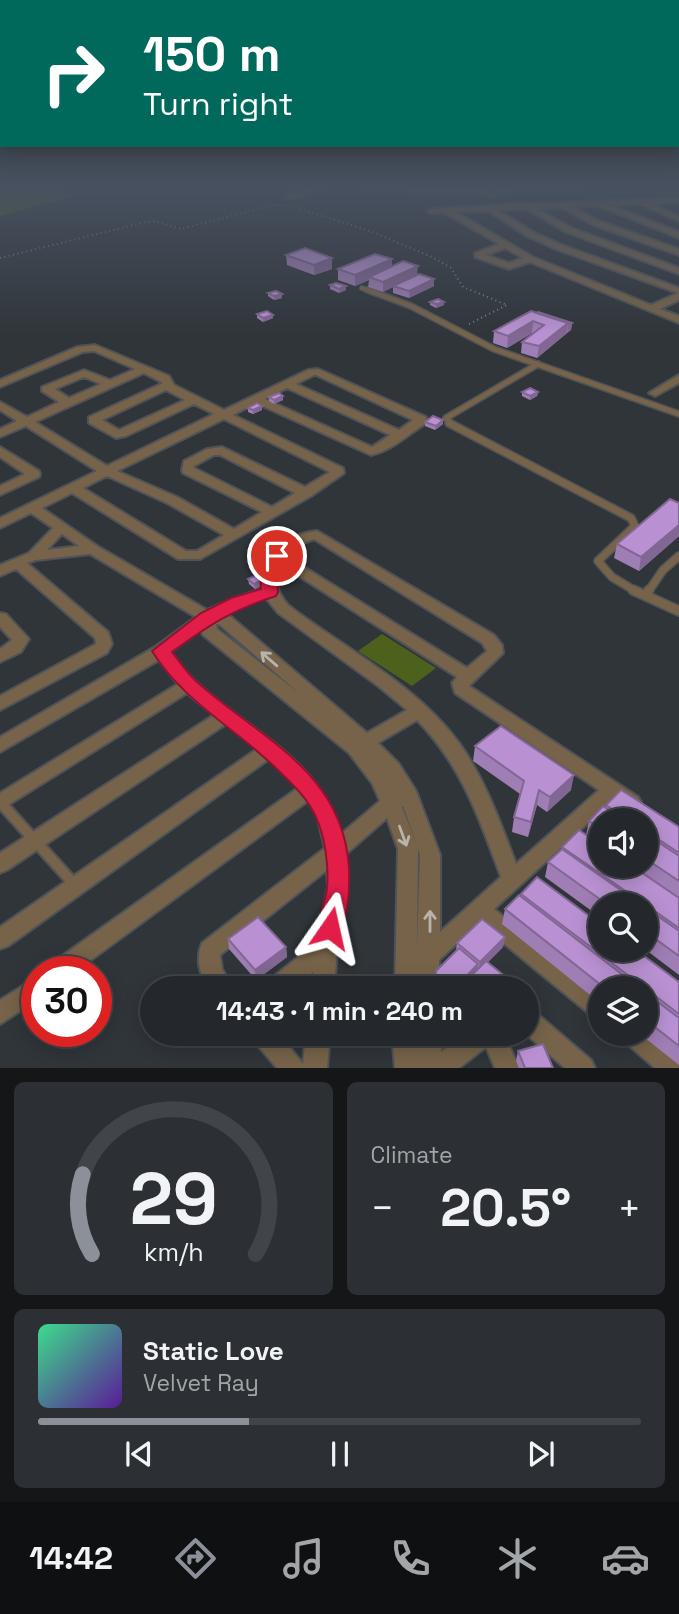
<!DOCTYPE html>
<meta charset="utf-8">
<style>
:root{--surface:#24282c;--page:#2c3034;--text:#f1f3f6;--muted:#a3a6a9;--line:#414448;--accent:#8c9099}
body{margin:0;font-family:"Space Grotesk",sans-serif;background:var(--page);color:var(--text);height:100vh;display:flex;flex-direction:column;font-size:26px;white-space:nowrap}
*{box-sizing:border-box;margin:0}
p{font-size:23px;color:var(--muted)}
.icon{flex:none;width:38px;height:38px;fill:none;stroke:currentColor;stroke-width:2;stroke-linecap:round;stroke-linejoin:round}
.map{position:relative;height:1068px;overflow:hidden}
.panel{display:flex;flex-direction:column;gap:14px;padding:14px;background:#141618;flex:1}
.panel>*{flex:none}
.top-card{position:absolute;left:0px;top:0px;width:679px;height:147px;box-shadow:0 4px 18px #0003,0 0 0 2px var(--line);background:#00695c;color:#fff;overflow:hidden}
.fabs{position:absolute;left:588px;top:808px;display:grid;gap:14px}
.fabs a{display:grid;place-items:center;width:70px;height:70px;border-radius:50%;background:var(--surface);box-shadow:0 4px 18px #0003,0 0 0 2px var(--line);font-size:35px}
.speed{position:absolute;left:21px;top:956px;display:flex;gap:14px;font-size:35px;font-weight:700;text-align:center}
.speed>*{display:grid;place-content:center;width:91px;height:91px;border-radius:50%;background:var(--surface);box-shadow:0 4px 18px #0003,0 0 0 2px var(--line);line-height:1}
.speed .limit{border:10px solid #d22;background:#fff;color:#111}
.pin{position:absolute;display:grid;place-items:center;width:60px;height:60px;color:#fff;margin:-30px;border:4px solid #fff;border-radius:50%;box-shadow:0 2px 7px #0007}
.me{position:absolute;width:77px;margin:-38px;rotate:11deg;stroke-linejoin:round;filter:drop-shadow(0 0 5px #0008)}
.turn{display:flex;align-items:center;gap:24px;height:147px;padding:0 28px;font-size:32px}
.turn .icon{width:91px;height:91px;stroke-width:2.5}
.turn b{display:block;font-size:49px;line-height:60px}
.big{font-size:52px;font-weight:600;line-height:1.1}
.panel .widget{flex:1;display:flex;flex-direction:column;justify-content:center;gap:10px;min-width:0;padding:0 24px;border-radius:10px;background:var(--page)}
.panel .dial{align-items:center;gap:0}
.dial svg{height:182px;overflow:visible;fill:none;stroke:var(--line);stroke-width:7;stroke-linecap:round;text-anchor:middle}
.dial text{fill:var(--text);stroke:none}
.song{display:flex;align-items:center;gap:21px}
.cover{width:84px;height:84px;border-radius:10px;background:linear-gradient(135deg,hsl(150 70% 55%),hsl(270 70% 35%))}
.played{height:7px;border-radius:4px;background:linear-gradient(90deg,var(--accent) 35%,var(--line) 35%)}
.keys{display:flex;justify-content:space-around;direction:ltr}
.heat{display:flex;justify-content:space-between;align-items:center;font-size:38px;direction:ltr}
.panel .tiles{flex:1;display:grid;gap:14px;grid-template-columns:1fr 1fr}
.widget:last-child{grid-column:span 2}
.trip{position:absolute;left:140px;top:976px;width:399px;height:70px;border-radius:35px;background:var(--surface);box-shadow:0 4px 18px #0003,0 0 0 2px var(--line);font-weight:600;line-height:70px;text-align:center}
.tabs{display:flex;height:112px;justify-content:space-around;align-items:center;background:#0e1012;color:var(--muted)}
.tabs .icon{width:49px;height:49px}
.tabs .on{color:var(--accent)}
.tabs b{font-size:32px;color:var(--text)}
.map>svg:first-child{display:block}
</style>
<div class="map">
<svg width="679" height="1068" viewBox="0 0 679 1068">
<rect width="100%" height="100%" fill="#30353a"/>
<!-- green -->
<g fill="#4c611b">
<path d="M0,186h43l30,10 -73,20z"/>
<path d="M382,634l54,34 -24,18 -54,-35z"/>
</g>
<g fill="none" stroke-linecap="round" stroke-linejoin="round">
<!-- service-far4 casing -->
<g stroke="#4f5358" stroke-width="6">
<path id="service-far4" d="M362,288l10,4"/>
</g>
<!-- service-far3 casing -->
<g stroke="#4f5358" stroke-width="8">
<g id="service-far3">
<path d="M368,290l43,16 83,43 185,65"/>
<path d="M452,424l-6,-6 92,-54"/>
</g>
</g>
<!-- service-far2 casing -->
<g stroke="#4f5358" stroke-width="10">
<g id="service-far2">
<path d="M449,423l182,95 4,8 -37,35 14,16 25,15"/>
<path d="M648,592l15,-22 16,-14"/>
</g>
</g>
<!-- service-far1 casing -->
<g stroke="#4f5358" stroke-width="12">
<g id="service-far1">
<path d="M633,590l46,21"/>
<path d="M646,595l3,-5"/>
</g>
</g>
<!-- service casing -->
<g stroke="#4f5358" stroke-width="14">
<path id="service" d="M0,802l75,83"/>
</g>
<!-- minor casing -->
<g stroke="#4f5358" stroke-width="4">
<g id="minor">
<path d="M315,186h11l-34,13 -7,-2z"/>
<path d="M363,186l79,3 18,-3 35,6 15,-6h74l-4,2h-60l-25,8 -31,-5 -22,2 -75,-5z"/>
<path d="M679,198v4l-29,2 29,12v5l-40,-17 -29,1 69,27v6l-80,-32 -26,1 26,14 80,28v6l-86,-30 -31,-17 -25,1 35,19 107,40v6l-113,-42 -39,-23 -29,1 35,22 29,13 117,43v12l-19,9 19,7v7l-149,-61 -21,7 -34,-12v-4l24,-9 -54,-31h-14l-4,-2 4,-2 94,-6 4,1zM488,211l39,25 29,13 122,44 -27,12 -118,-48 -77,-45zM505,248l18,10 -14,5 -23,-8z"/>
<path d="M95,345l74,31 5,9 50,25 84,-40 10,-1 108,48v6c-17,11 -35,28 -55,32l-115,-52 -23,12 110,53 1,5 -33,23 -111,63h-22l-106,-66 -30,15 55,38 110,64 25,-11 30,-10c-5,-32 25,-55 55,-58l177,104 8,10 1,8 -34,33 169,111 3,5 -3,5 -7,3 -18,-10 -119,109 106,85v25l-8,-3 -113,-93 -40,37v29h-44l3,-140 -11,-31 -41,36 2,34 -11,60 -3,41h-22l1,-17 -20,17h-28l3,-8 48,-38 12,-55 -1,-18 -107,85 2,14 12,20h-25c-9,-15 -14,-29 -7,-46l123,-95 -8,-33 -9,-14 -232,170h-28l3,-7 247,-176 -29,-29 -261,187 -8,3v-22l257,-178 -31,-25 -219,146 -7,3v-20l214,-138 -27,-22 -187,117v-17l178,-109 -19,-24 -159,92v-15l155,-90 41,-30 -106,-63 -54,6 -9,3 81,69 4,12 -5,9 -107,57v-14l96,-52 -1,-6 -79,-69 -16,7v-11l29,-12 24,-25 -22,-15 -31,15v-10l97,-47 -71,-45 -26,11v-8l17,-8 -17,-11v-8l27,15 32,-15 -17,-11v-4l42,-17 26,10 25,-11 -41,-18 -11,1 -83,35v-7l77,-33zM144,373l19,10 -74,34v6l27,15 10,-2 68,-32 20,10 -107,52 -72,-44zM314,375h2l97,45 -14,10 -103,-46zM84,377l17,7 -32,14 -14,-9zM287,388l103,47 -18,12 -107,-48zM166,390l19,10 -66,30 -17,-10zM224,419l106,53 -25,15 -83,-40 -15,2 -23,12 -2,9 1,3 79,39 -28,17 -57,-32 -60,-26zM214,455h6l75,38 -23,14 -78,-39v-2zM107,476l60,27 57,32 -27,16h-11l-103,-63zM62,534l17,12 -32,4zM314,539l168,104 5,8 -20,17 -181,-112 17,-13zM280,564l177,113 -5,6 3,10 144,97 -83,74c-16,-42 -31,-85 -57,-121 -43,-59 -114,-94 -171,-138 -11,-13 -15,-24 -8,-41zM266,598l12,15 100,73 29,24 -40,23 -136,-116 -8,-2 19,-10zM216,624l4,1 80,69 -83,-65zM201,629l2,6 146,118 23,30 8,18 -39,33c-21,-76 -93,-103 -146,-153 -9,-8 -17,-19 -24,-29zM417,720c45,46 62,98 84,157l-61,55v-77l-24,-64 -17,-27 -21,-21zM403,806l15,42 -16,-41zM418,849l2,6 -3,96z"/>
<path d="M679,375v8l-24,13 -6,-3z"/>
<path d="M0,447l39,24 1,3 -1,3 -39,18v-9l25,-12 -25,-17z"/>
<path d="M0,613l6,1 23,25 -8,13 -21,10v-13l12,-9 -12,-13z"/>
<path d="M37,977v23l-37,24v-24z"/>
<path d="M527,1009l8,3 56,48 4,8h-30l-39,-34z"/>
<path d="M646,1030l33,27v11h-24l-30,-26 -4,-8h25z"/>
<path d="M251,1034h28l24,30 3,-30h24l-3,34h-50l-22,-26z"/>
<path d="M392,1034h24l1,14 -1,-14h24l1,18 24,-18h39l15,34h-24l-9,-21 -27,21h-64z"/>
</g>
</g>
<!-- path -->
<g stroke="#82868a" stroke-width="2" stroke-dasharray="1 3.5" stroke-linecap="butt">
<path d="M291,206l79,25 62,26 19,11 12,19 44,18 -40,20"/>
<path d="M0,258l142,-35 12,-2 27,8 92,-24h12"/>
</g>
<!-- service-far4 -->
<use href="#service-far4" stroke="#766349" stroke-width="4.5"/>
<!-- service-far3 -->
<use href="#service-far3" stroke="#766349" stroke-width="5"/>
<!-- service-far2 -->
<use href="#service-far2" stroke="#766349" stroke-width="7"/>
<!-- service-far1 -->
<use href="#service-far1" stroke="#766349" stroke-width="9"/>
<!-- service -->
<use href="#service" stroke="#766349" stroke-width="10"/>
<!-- minor -->
<use href="#minor" fill="#766349" fill-rule="evenodd"/>
</g>
<!-- wall -->
<g fill="#9f7db5" fill-rule="evenodd">
<path d="M286,255l46,14 -18,6 -27,-10z"/>
<path d="M392,266l25,8 17,12 -25,12 -16,-5v-6l-10,5 -15,-5 1,-7 -14,6 -17,-6v-11z"/>
<path d="M330,285l16,1v4l-7,3 -9,-4z"/>
<path d="M268,293l14,1v4l-8,2 -6,-4z"/>
<path d="M430,302h14v3l-8,3 -6,-3z"/>
<path d="M531,311l41,12 -1,7 -4,3 -30,25 -16,-5 1,-11 11,-9h-1l-25,15 -14,-5 1,-12z"/>
<path d="M257,314l16,1v3l-10,4 -6,-4z"/>
<path d="M522,392h16l-1,4 -7,4 -8,-4z"/>
<path d="M269,397l14,3 -9,4 -5,-3z"/>
<path d="M248,408l14,2 -9,4 -5,-2z"/>
<path d="M425,422l18,2 -8,6 -10,-4z"/>
<path d="M679,503v33l-40,35 -25,-13 3,-14z"/>
<path d="M248,579l17,5 -10,5 -6,-5z"/>
<path d="M475,746l96,44 -24,22 -10,-7 -9,32 -16,-5 2,-15 6,-23 -47,-33z"/>
<path d="M606,805l73,22v148l-33,-25v-45h-46v12l-55,-40 3,-15 14,-13v-2l24,-12 3,-14 16,-13zM600,821h46v45h-46z"/>
<path d="M521,894l158,88v83l-39,-31h6v-45h-46v14l-98,-79 3,-15 16,-12z"/>
<path d="M505,937l-2,10 -15,15 16,25 -1,2h-69l2,-18 20,-21 1,-7z"/>
<path d="M228,939l58,8 1,10 -31,23 -27,-31z"/>
<path d="M266,1034h21l-13,10z"/>
<path d="M518,1051l35,17h-34l-3,-7z"/>
</g>
<!-- shaded-wall -->
<g fill="#826693">
<path d="M332,258v11l-18,6v-10z"/>
<path d="M392,259v10l-23,8v3l-14,6v-11z"/>
<path d="M418,266l-1,10 -24,10v1l-10,5v-10z"/>
<path d="M434,279v7l-25,12v-7z"/>
<path d="M346,286v4l-7,3v-4z"/>
<path d="M282,294v4l-8,2v-4z"/>
<path d="M444,302v3l-8,3v-4z"/>
<path d="M273,315v3l-10,4v-4z"/>
<path d="M533,321l-1,12 -25,15 1,-12z"/>
<path d="M568,323l-2,11 -29,24 2,-12z"/>
<path d="M572,323l-1,7 -4,3 1,-7z"/>
<path d="M538,392l-1,4 -7,4v-4z"/>
<path d="M283,396v4l-9,4v-4z"/>
<path d="M262,406v4l-9,4v-4z"/>
<path d="M443,420v4l-8,6 1,-4z"/>
<path d="M679,525v11l-40,35 2,-14z"/>
<path d="M264,579l1,5 -10,5 -1,-5z"/>
<path d="M574,775l-3,15 -24,22 3,-15z"/>
<path d="M539,790l-2,15 -9,32 3,-15z"/>
<path d="M505,937l-2,10 -25,25 2,-10z"/>
<path d="M286,947l1,10 -31,23 -1,-10z"/>
<path d="M478,964l-1,10 -16,12v3h-7z"/>
<path d="M506,977l-2,10 -1,2h-8z"/>
<path d="M280,1034h7l-13,10 -1,-5z"/>
</g>
<!-- building -->
<g fill="#b991d2" stroke="#826693" stroke-width="2">
<path d="M305,248l27,10 -18,7 -28,-10z"/>
<path d="M375,254l17,5 -37,16 -17,-6z"/>
<path d="M403,261l15,5 -35,16 -14,-5z"/>
<path d="M419,274l15,5 -25,12 -16,-5z"/>
<path d="M336,283l10,3 -7,3 -9,-4z"/>
<path d="M276,291l6,3 -8,2 -6,-3z"/>
<path d="M438,299l6,3 -8,2 -6,-2z"/>
<path d="M267,311l6,4 -10,3 -6,-4z"/>
<path d="M531,311l37,12 -29,23 -17,-4 22,-17 -11,-4 -25,15 -14,-5z"/>
<path d="M538,312l34,11 -4,2v-2l-31,-10z"/>
<path d="M530,388l8,4 -8,4 -8,-4z"/>
<path d="M279,393l4,3 -9,4 -5,-3z"/>
<path d="M257,403l5,3 -9,4 -5,-2z"/>
<path d="M433,416l10,4 -7,6 -11,-4z"/>
<path d="M670,499l9,4v22l-38,32 -24,-13z"/>
<path d="M259,574l5,5 -10,5 -6,-5z"/>
<path d="M501,726l73,49 -24,22 -11,-7 -8,32 -17,-5 10,-36 -49,-35z"/>
<path d="M621,790l58,37v26l-33,-22v-10h-16l-24,-16z"/>
<path d="M603,806l22,15h-25v7l-11,-7z"/>
<path d="M579,830l21,14v22h32l47,32v30l-117,-81z"/>
<path d="M646,834l33,22v25l-33,-22z"/>
<path d="M562,849l80,56h-34l-60,-43z"/>
<path d="M537,877l63,47v26h36l43,32v32l-158,-120z"/>
<path d="M519,895l122,94h-35l-101,-80z"/>
<path d="M646,908l33,23v25l-33,-24z"/>
<path d="M258,917l28,30 -31,23 -27,-31z"/>
<path d="M482,919l23,18 -25,25 -23,-19z"/>
<path d="M459,948l19,16 -24,25h-19l1,-18z"/>
<path d="M486,961l20,16 -11,12h-30l-4,-3z"/>
<path d="M646,993l33,25v28l-33,-26z"/>
<path d="M270,1034h10l-7,5z"/>
<path d="M543,1044l10,24h-28l-7,-17z"/>
</g>
<!-- one-way arrows -->
<defs><path id="oneway-shaft" d="M-6 0H5M1.5-3L5.5 0L1.5 3" fill="none" stroke-width="1.6" stroke-linecap="round" stroke-linejoin="round" transform="scale(1.75)"/></defs>
<g stroke="#b8b3ac">
<use href="#oneway-shaft" transform="translate(269 659) rotate(-139)"/>
<use href="#oneway-shaft" transform="translate(403 836) rotate(70)"/>
<use href="#oneway-shaft" transform="translate(430 921) rotate(-90)"/>
</g>
<!-- sky -->
<linearGradient id="sky" x2="0" y2="1"><stop stop-color="#1a1d20"/><stop offset="0.56" stop-color="#485160"/><stop offset="1" stop-color="#485160" stop-opacity="0"/></linearGradient>
<rect width="679" height="335" fill="url(#sky)"/>
<!-- route -->
<path fill="#e11d48" stroke="#92132f" stroke-width="2" d="M277,551l9,5 -9,17 1,19 -2,4c-44,14 -67,29 -104,56 8,10 15,21 24,29 63,57 147,89 153,187 1,22 -1,47 -10,68l-9,3 -8,-3c-7,-15 3,-32 5,-47 2,-24 -2,-53 -12,-74 -8,-17 -21,-29 -34,-42 -41,-42 -98,-71 -129,-122l49,-38 30,-15 30,-9 -1,-16 12,-20z"/>
</svg>
<div class="fabs">
<a><svg class="icon" aria-label="sound" viewBox="0 0 24 24"><path d="M4 9h4l5-4v14l-5-4H4zM17 9q2 3 0 6"/></svg></a>
<a><svg class="icon" aria-label="search" viewBox="0 0 24 24"><circle cx="10" cy="10" r="6"/><path d="M15 15l6 6"/></svg></a>
<a><svg class="icon" aria-label="layers" viewBox="0 0 24 24"><path d="M12 4l9 5-9 5-9-5zM3 14l9 5 9-5"/></svg></a>
</div>
<div class="speed"><div class="limit">30</div></div>
<div class="pin" style="left:277px;top:556px;background:#d93025"><svg class="icon" aria-label="arrive" viewBox="0 0 24 24"><path d="M6 21V4h12l-3 4 3 4H6"/></svg></div>
<svg class="me" style="left:330px;top:928px" viewBox="-20 -20 40 40"><path d="M0-17L14 15 0 8-14 15z" fill="#e11d48" stroke="#fff" stroke-width="4"/></svg>
<div class="trip">14:43 · 1 min · 240 m</div>
<div class="top-card">
<div class="turn"><svg class="icon" aria-label="right" viewBox="0 0 24 24"><path d="M7 20v-9h11M14 6l5 5-5 5"/></svg><div><b>150 m</b>Turn right</div></div>
</div>
</div>
<section class="panel">
<div class="tiles">
<div class="widget dial"><svg viewBox="0 0 100 80">
<path d="M14 69A42 42 0 1 1 86 69"/>
<path d="M14 69A42 42 0 0 1 10 34" stroke="#8c9099"/>
<text x="50" y="56" font-size="32" font-weight="700">29</text>
<text x="50" y="72" font-size="11">km/h</text>
</svg></div>
<div class="widget"><p>Climate</p>
<div class="heat"><a>−</a><b class="big">20.5°</b><a>+</a></div>
</div>
<div class="widget">
<div class="song"><i class="cover"></i><div><b>Static Love</b><p>Velvet Ray</p></div></div>
<div class="played"></div>
<div class="keys"><svg class="icon" aria-label="previous" viewBox="0 0 24 24"><path d="M18 5L8 12l10 7zM5 5v14"/></svg><svg class="icon" aria-label="pause" viewBox="0 0 24 24"><path d="M8 5v14M16 5v14"/></svg><svg class="icon" aria-label="next" viewBox="0 0 24 24"><path d="M6 5l10 7-10 7zM19 5v14"/></svg></div>
</div>
</div>
</section>
<nav class="tabs">
<b>14:42</b>
<svg class="icon on" aria-label="directions" viewBox="0 0 24 24"><path d="M12 3l9 9-9 9-9-9zM9 14v-3h6M13 9l2 2-2 2"/></svg>
<svg class="icon" aria-label="music" viewBox="0 0 24 24"><path d="M9 18V5l10-2v13"/><circle cx="6" cy="18" r="3"/><circle cx="16" cy="16" r="3"/></svg>
<svg class="icon" aria-label="phone" viewBox="0 0 24 24"><path d="M5 4h4l2 5-3 2q2 4 5 5l2-3 5 2v4C11 20 4 13 5 4z"/></svg>
<svg class="icon" aria-label="climate" viewBox="0 0 24 24"><path d="M12 3v18M4 7l16 10M4 17L20 7"/></svg>
<svg class="icon" aria-label="car" viewBox="0 0 24 24"><path d="M5 17H2v-5l4-1 3-4h7l3 4 3 1v5h-3M9 17h6M6 11h13"/><circle cx="7" cy="17" r="2"/><circle cx="17" cy="17" r="2"/></svg>
</nav>
